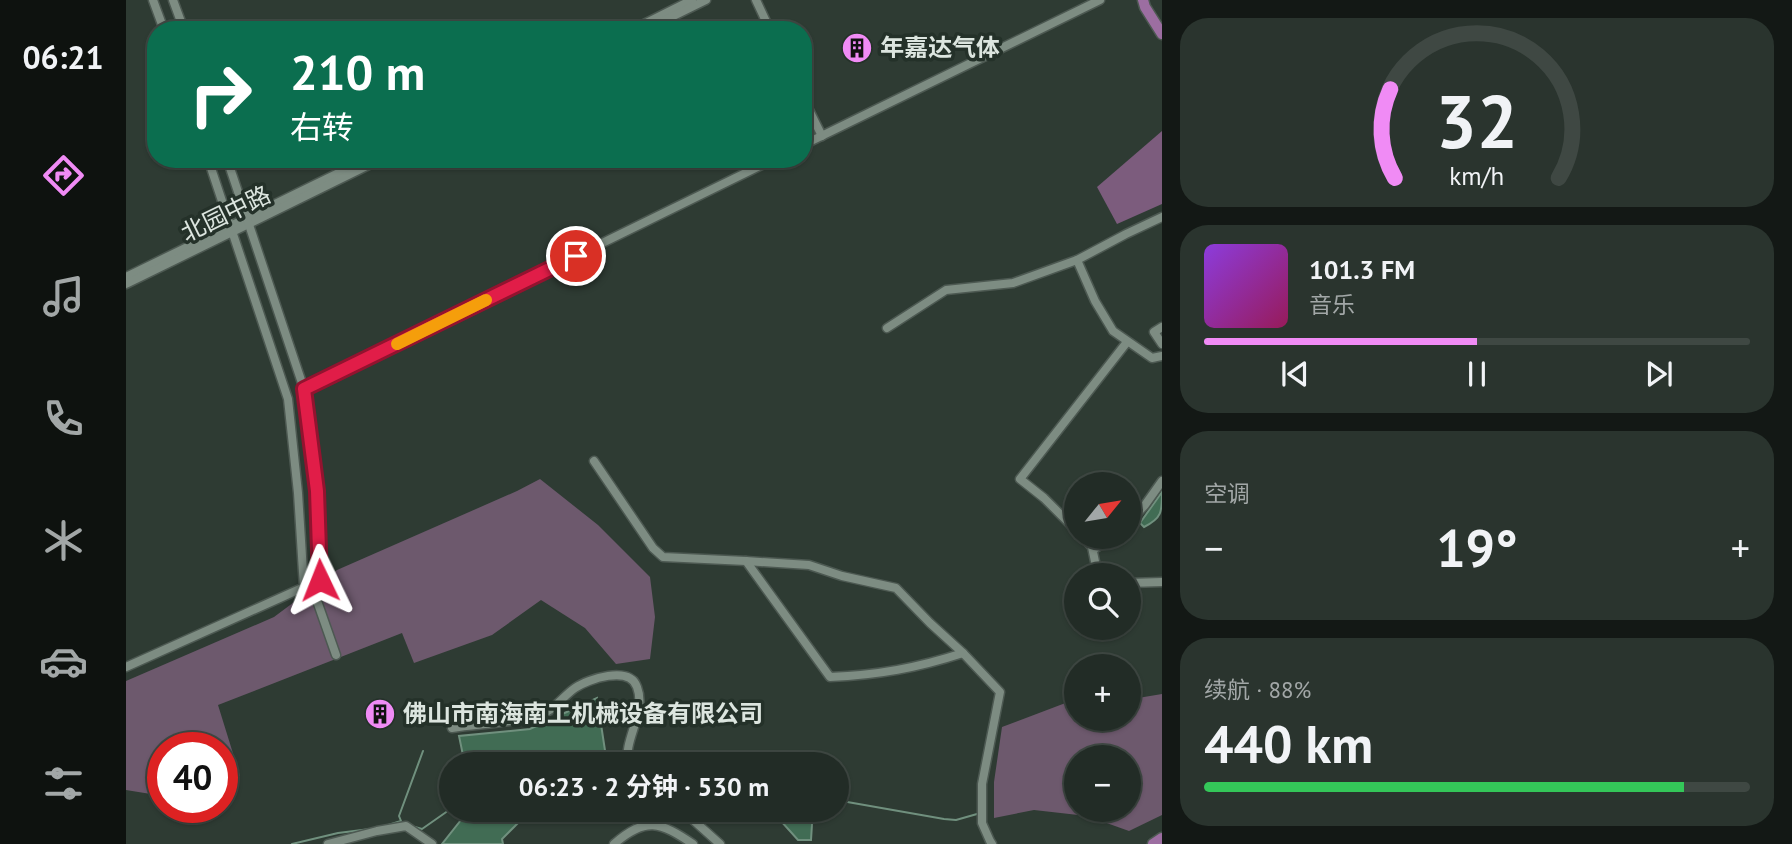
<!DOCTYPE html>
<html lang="zh">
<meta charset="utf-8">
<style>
:root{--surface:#222c26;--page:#2a342e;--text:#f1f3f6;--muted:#a2a7a7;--line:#3f4843;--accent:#f08bf5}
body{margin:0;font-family:"PT Sans","Noto Sans SC",sans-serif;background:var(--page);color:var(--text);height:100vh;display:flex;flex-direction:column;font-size:26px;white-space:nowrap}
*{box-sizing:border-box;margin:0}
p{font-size:23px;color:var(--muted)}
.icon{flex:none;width:38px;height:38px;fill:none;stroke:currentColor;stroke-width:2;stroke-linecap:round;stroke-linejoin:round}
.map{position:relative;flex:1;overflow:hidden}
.details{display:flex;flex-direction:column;gap:18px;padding:18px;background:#131815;width:630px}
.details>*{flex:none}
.hud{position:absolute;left:21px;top:21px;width:665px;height:147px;border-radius:28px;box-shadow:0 2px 5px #0004,0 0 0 2px var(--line);background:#0b6e4f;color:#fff;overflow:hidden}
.needle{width:46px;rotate:60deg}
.buttons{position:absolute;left:938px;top:472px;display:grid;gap:14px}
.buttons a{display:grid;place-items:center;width:77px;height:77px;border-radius:50%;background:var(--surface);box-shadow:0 2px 5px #0004,0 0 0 2px var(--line);font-size:35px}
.speed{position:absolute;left:21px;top:732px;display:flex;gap:14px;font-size:35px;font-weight:700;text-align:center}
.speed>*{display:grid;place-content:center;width:91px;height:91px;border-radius:50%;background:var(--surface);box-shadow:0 2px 5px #0004,0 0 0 2px var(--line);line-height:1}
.speed .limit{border:10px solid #d22;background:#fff;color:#111}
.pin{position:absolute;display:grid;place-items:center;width:60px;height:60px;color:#fff;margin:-30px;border:4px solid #fff;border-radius:50%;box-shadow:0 2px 7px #0007}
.me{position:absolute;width:77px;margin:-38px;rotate:358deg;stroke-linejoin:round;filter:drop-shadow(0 0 5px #0008)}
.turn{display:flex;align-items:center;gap:24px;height:147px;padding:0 28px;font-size:32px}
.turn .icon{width:91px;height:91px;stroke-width:2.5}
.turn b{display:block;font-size:49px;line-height:60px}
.big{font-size:52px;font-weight:700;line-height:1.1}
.details .widget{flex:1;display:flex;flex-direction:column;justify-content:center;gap:10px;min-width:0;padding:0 24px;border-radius:28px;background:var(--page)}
.details .dial{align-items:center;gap:0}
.dial svg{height:182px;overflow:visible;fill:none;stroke:var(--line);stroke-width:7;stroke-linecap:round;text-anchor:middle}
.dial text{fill:var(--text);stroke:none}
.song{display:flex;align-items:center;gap:21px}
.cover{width:84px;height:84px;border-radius:10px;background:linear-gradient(135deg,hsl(270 70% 55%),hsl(330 70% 35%))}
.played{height:7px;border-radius:4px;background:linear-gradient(90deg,var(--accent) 50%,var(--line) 50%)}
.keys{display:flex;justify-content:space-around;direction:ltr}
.heat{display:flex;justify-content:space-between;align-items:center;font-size:38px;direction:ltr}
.charge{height:10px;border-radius:5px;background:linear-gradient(90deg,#34c759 88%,var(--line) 0)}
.trip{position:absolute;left:313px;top:752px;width:410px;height:70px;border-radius:35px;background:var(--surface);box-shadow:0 2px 5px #0004,0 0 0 2px var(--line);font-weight:700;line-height:70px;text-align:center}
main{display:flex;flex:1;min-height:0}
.dock{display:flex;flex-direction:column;width:126px;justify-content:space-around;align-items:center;background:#0e120f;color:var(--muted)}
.dock .icon{width:49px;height:49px}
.dock .active{color:var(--accent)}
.dock b{font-size:32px;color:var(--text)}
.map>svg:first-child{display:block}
</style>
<main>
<nav class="dock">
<b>06:21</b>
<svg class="icon active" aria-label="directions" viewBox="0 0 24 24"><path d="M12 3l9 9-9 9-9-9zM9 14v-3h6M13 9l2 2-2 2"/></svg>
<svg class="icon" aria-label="music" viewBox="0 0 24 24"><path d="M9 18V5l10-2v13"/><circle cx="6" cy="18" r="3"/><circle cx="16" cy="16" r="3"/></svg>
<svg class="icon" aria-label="phone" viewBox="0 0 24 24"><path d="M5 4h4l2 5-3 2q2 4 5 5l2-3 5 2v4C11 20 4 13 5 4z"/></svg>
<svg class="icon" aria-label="climate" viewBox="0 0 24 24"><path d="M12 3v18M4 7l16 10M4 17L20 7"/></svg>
<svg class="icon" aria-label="car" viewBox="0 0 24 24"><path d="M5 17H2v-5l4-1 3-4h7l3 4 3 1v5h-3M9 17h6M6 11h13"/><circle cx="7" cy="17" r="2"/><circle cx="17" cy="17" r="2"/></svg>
<svg class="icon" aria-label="filters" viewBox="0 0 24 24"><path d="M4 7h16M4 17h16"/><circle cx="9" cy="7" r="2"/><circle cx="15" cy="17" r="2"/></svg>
</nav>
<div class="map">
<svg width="1036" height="844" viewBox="0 0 1036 844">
<rect width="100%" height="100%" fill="#2e3b33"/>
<!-- green -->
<g fill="#6d596d" fill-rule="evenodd">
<path d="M414,479l58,46 52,52 5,40 -5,42 -34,5 -31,-36 -44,-28 -49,35 -78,28 -12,-30 -184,72 22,71 -18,6v-35h-59v49l-37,-6v-109l148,-64 63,-47 180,-79z"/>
<path d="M1036,694v121l-33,16 -42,-15 -53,-6 -40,8v-36l8,-55 74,-28v20h53v-17l9,-4zM950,758h53v52h-53z"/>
</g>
<!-- forest -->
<path fill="#7c5c7d" d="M1036,131v73l-45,20 -20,-37z"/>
<!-- water -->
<g fill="#416c54" stroke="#70907e" stroke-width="2">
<path d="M1036,492c0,20 0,26 -18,35l-4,-4z"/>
<path d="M471,698l9,59 -13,8h-128l-6,-29 71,-7z"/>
<path d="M356,810h49l-29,29 1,5h-61l19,-24z"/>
<path d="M657,810h22l7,14 -1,16h-13l-18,-20z"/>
</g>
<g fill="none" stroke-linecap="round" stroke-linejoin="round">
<!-- stream -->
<g stroke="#70907e" stroke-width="2">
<path d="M504,758l36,7"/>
<path d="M488,765l11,-7"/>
<path d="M710,800l108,19 12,1 21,-6"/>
<path d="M259,826l16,-5 -2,-5 24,-65"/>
<path d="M289,827l7,2 30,-21"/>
<path d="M166,844l46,-11 32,-4"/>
</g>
<!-- minor casing -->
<g stroke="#4d5952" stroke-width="11">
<g id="minor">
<path d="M27,0l11,30"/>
<path d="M47,0l11,30"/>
<path d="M630,0l14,30"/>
<path d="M506,30l60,-30"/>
<path d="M519,30l61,-30"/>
<path d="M677,98l19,38"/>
<path d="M677,145l297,-145"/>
<path d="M82,159l80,240 10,94 6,95 12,10 20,57"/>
<path d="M951,260l18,41 18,30 39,27 10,-2"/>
<path d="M0,277l241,-118"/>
<path d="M0,284l255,-125"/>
<path d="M1036,327l-8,5 8,12"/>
<path d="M761,328l59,-38 67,-7 64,-23 49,-26 36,-17"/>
<path d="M178,389l470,-230"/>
<path d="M468,461l59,87 10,9 83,4 84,116c48,-2 87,-9 133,-24l37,39 -18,92v39l8,18 2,3"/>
<path d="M1003,522l16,-17 17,-24"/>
<path d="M950,530l-32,-32 -24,-19 107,-137"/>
<path d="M957,537l9,10 6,29"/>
<path d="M967,550l20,-13"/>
<path d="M620,561l63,4 33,11 54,12 34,35 33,30"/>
<path d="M1003,583l33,-1"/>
<path d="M0,667l194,-87 -2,-89 -14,-102 -77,-230"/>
<path d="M326,728c28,-4 57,-5 85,-12 16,-4 25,-19 38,-28 13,-9 55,-23 62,-1 10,26 -14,52 -9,78"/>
<path d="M545,810l21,9 28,25"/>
<path d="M202,844l49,-13 29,-5 26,18"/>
<path d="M488,844c32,-28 46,-22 79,0"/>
</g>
</g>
<!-- major casing -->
<g stroke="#4d5952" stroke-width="13">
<g id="major">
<path d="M1017,0l2,7 17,27"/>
<path d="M1027,844l9,-6"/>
</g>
</g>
<!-- minor -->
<use href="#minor" stroke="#7d8c82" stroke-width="8"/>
<!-- major -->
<use href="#major" stroke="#9c6ea1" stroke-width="10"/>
</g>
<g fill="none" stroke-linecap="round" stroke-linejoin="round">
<!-- route casing -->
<g stroke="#92132f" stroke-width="18">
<path id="route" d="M194,580l-3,-89 -13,-102 272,-133"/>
</g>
<!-- route -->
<use href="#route" stroke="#e11d48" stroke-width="12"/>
<!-- slow -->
<path stroke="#f59e0b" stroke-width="12" d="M271,344l89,-44"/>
</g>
<!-- icons -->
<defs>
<g id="building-disc" transform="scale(1.575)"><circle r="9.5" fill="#f08bf5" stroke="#243129"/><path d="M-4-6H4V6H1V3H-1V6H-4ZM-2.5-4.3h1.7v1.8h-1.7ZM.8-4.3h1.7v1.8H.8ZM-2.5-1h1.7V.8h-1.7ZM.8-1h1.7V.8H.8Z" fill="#111"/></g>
</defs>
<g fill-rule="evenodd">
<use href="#building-disc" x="731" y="48"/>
<use href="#building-disc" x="254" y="714"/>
</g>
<g text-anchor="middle" stroke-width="7" stroke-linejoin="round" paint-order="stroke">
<!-- poi labels -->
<g font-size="24" font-weight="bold" fill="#dce5df" stroke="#243129" text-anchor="start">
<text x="754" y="56">年嘉达气体</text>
<text x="277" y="722">佛山市南海南工机械设备有限公司</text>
</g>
<!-- street labels -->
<g font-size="24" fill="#dce5df" stroke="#243129">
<text transform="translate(100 214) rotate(-26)" y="8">北园中路</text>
</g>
</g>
</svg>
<div class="buttons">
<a><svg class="needle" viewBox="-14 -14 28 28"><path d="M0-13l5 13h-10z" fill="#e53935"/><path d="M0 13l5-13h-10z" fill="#a2a7a7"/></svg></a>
<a><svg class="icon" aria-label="search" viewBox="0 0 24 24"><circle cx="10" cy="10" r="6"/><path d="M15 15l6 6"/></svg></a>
<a>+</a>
<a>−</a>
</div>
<div class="speed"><div class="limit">40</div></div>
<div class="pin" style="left:450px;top:256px;background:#d93025"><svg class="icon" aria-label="arrive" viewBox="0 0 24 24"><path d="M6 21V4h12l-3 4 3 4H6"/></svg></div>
<svg class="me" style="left:194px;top:580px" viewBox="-20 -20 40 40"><path d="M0-17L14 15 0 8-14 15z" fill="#e11d48" stroke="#fff" stroke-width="4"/></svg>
<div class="trip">06:23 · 2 分钟 · 530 m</div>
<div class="hud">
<div class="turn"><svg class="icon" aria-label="right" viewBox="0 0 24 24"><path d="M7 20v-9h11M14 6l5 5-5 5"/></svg><div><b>210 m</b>右转</div></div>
</div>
</div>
<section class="details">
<div class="widget dial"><svg viewBox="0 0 100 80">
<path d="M14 69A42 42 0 1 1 86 69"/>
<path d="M14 69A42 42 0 0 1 12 30" stroke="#f08bf5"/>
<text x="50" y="56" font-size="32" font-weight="700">32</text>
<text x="50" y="72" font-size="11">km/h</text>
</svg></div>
<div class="widget">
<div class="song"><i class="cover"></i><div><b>101.3 FM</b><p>音乐</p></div></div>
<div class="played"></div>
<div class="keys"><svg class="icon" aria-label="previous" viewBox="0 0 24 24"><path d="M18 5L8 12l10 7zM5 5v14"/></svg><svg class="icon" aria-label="pause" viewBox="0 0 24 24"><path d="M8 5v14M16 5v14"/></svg><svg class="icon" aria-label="next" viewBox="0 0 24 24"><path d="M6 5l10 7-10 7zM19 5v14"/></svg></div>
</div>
<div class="widget"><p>空调</p>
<div class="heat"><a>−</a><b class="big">19°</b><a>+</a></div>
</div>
<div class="widget"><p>续航 · 88%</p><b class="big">440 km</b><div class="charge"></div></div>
</section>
</main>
